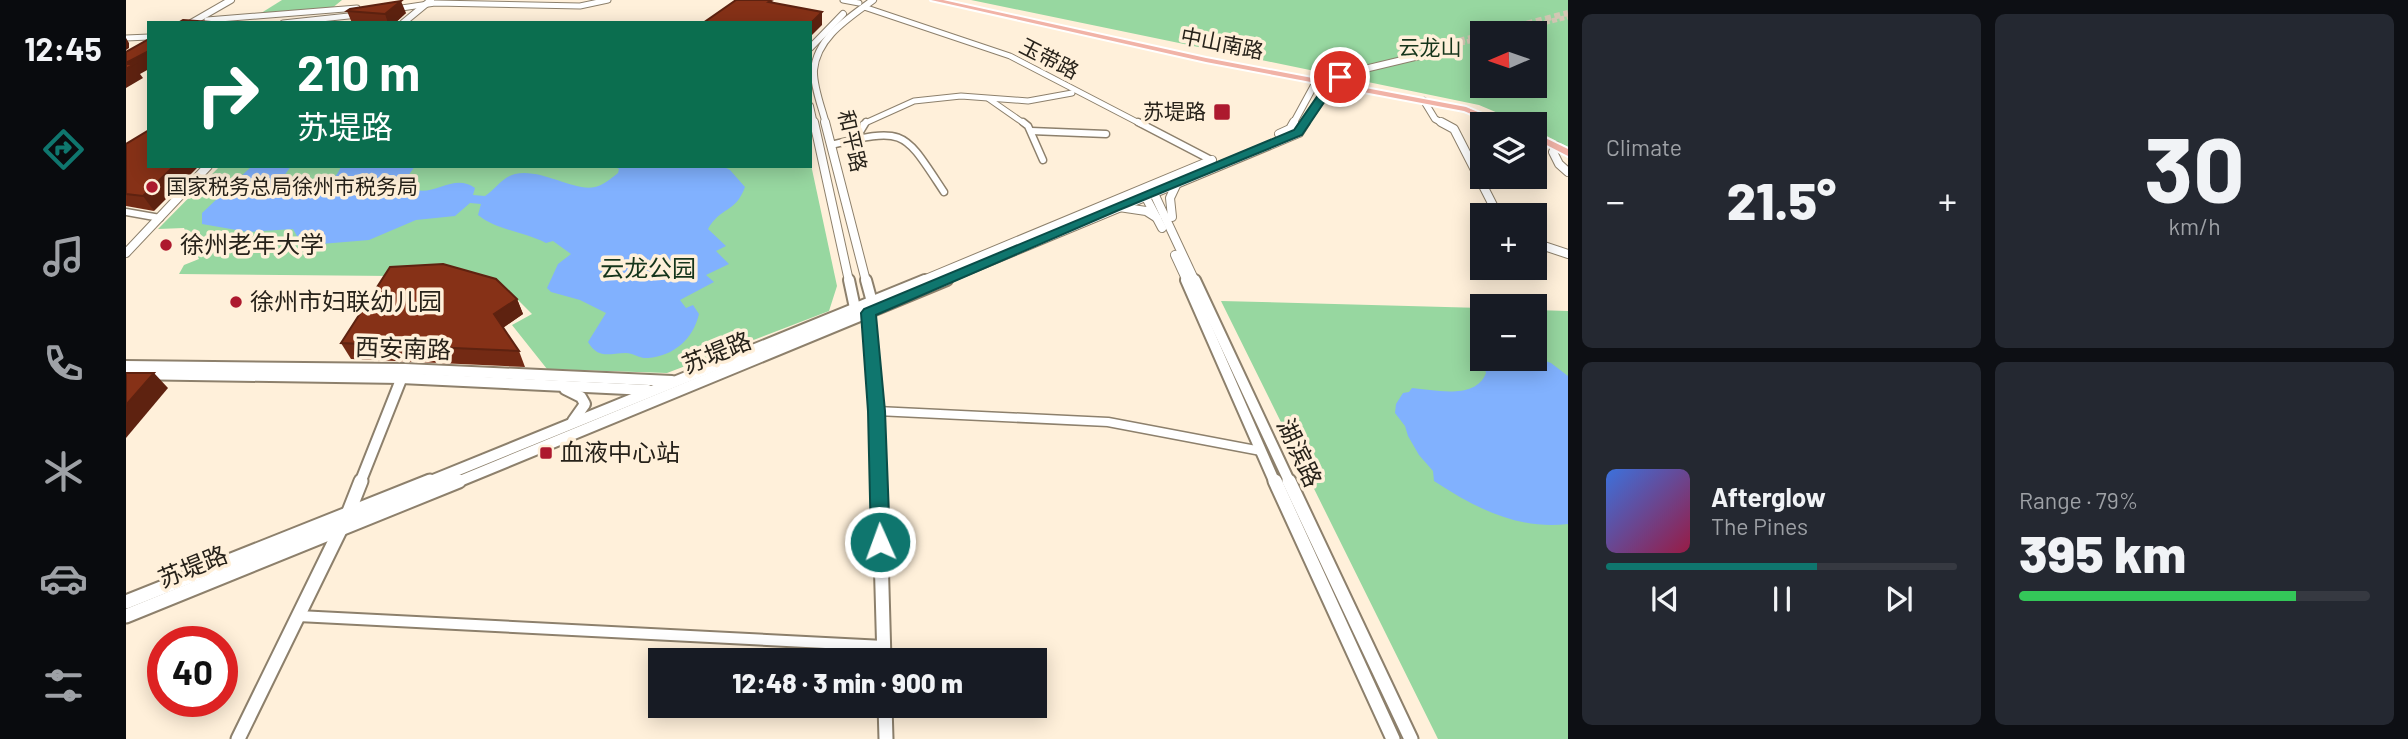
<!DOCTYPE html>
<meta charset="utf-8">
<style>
:root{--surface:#171b24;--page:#242831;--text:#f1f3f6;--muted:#9ea1a6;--line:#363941;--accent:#0f766e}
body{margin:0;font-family:Barlow,"Noto Sans SC",sans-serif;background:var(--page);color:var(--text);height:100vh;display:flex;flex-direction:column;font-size:26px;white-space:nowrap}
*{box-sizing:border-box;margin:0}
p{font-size:23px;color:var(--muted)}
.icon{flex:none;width:38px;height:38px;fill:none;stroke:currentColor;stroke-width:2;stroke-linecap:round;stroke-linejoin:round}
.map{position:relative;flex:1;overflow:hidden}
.details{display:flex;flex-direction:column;gap:14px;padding:14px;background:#0d0f14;width:840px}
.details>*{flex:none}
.banner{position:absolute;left:21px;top:21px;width:665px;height:147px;border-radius:0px;box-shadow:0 4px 18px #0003;background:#0b6e4f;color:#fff;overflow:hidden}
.needle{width:46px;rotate:268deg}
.tools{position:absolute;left:1344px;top:21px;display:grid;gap:14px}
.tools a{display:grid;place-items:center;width:77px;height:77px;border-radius:0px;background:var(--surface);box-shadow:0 4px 18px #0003;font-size:35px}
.speed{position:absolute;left:21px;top:626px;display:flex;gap:14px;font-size:35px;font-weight:700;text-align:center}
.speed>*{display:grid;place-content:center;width:91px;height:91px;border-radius:50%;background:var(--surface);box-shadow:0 4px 18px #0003;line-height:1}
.speed .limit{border:10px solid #d22;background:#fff;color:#111}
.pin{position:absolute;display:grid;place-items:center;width:60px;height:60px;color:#fff;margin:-30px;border:4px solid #fff;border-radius:50%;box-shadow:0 2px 7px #0007}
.me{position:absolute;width:77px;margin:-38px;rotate:358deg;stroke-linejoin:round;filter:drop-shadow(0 0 5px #0008)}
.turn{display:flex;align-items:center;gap:24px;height:147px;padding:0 35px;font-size:32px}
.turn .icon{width:91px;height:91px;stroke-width:2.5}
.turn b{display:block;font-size:49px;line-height:60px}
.big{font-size:52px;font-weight:800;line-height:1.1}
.details .widget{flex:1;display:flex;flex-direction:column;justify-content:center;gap:10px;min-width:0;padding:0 24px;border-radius:10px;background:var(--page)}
.details .dial{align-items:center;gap:0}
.dial b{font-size:91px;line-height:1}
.song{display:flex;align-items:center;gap:21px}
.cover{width:84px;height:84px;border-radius:10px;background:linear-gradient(135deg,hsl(220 70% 55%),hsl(340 70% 35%))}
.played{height:7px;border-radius:4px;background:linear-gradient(90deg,var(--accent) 60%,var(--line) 60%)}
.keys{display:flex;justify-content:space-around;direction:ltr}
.heat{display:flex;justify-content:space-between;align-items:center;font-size:38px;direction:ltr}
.charge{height:10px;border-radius:5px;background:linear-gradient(90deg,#34c759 79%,var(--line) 0)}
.details .tiles{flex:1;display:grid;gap:14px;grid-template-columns:repeat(2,1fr)}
.trip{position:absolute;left:522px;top:648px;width:399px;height:70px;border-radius:0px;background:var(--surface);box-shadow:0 4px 18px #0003;font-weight:800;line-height:70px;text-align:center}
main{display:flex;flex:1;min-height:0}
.tabs{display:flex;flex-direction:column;width:126px;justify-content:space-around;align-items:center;background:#090b0e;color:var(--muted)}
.tabs .icon{width:49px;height:49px}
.tabs .current{color:var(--accent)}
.tabs b{font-size:32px;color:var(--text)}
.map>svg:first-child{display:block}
</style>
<main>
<nav class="tabs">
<b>12:45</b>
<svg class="icon current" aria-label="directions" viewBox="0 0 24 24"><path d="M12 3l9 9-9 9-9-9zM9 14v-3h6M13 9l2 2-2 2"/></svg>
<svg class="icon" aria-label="music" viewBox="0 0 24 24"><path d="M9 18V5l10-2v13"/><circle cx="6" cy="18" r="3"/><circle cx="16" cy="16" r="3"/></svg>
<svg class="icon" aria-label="phone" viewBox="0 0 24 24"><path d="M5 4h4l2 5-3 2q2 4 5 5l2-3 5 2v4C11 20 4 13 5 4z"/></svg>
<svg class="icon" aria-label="climate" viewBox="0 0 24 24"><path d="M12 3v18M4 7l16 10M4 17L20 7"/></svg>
<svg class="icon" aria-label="car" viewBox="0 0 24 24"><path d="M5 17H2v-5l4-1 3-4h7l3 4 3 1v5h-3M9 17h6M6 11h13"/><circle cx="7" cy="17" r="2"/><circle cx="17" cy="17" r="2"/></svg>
<svg class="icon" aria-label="filters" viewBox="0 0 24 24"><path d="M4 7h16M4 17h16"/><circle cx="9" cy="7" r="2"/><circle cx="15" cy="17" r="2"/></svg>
</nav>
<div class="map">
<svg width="1442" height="739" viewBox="0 0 1442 739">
<rect width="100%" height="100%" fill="#fff0da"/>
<!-- green -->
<g fill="#97d7a0" fill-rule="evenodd">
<path d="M156,0h60l-11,9 -73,6z"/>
<path d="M845,0h597v147l-33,-17v-6h-11l-45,-19zM1356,33h53v53h-53z"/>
<path d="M684,160l27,126 -8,25 -162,62 -120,-4 -35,-44 20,-11 -22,-22 -22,-11 -96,-5 -213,-2 5,-9 15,-6 -15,-31 -26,1 62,-63h590z"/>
<path d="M1095,301l261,7v51h53v-49l33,1v428h-130z"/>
</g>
<!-- water -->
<g fill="#81b1fe">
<path d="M126,166h39l-12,17 1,4c20,7 54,2 61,-21h74l-9,13 10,11c20,5 39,-17 59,-2l-2,7 12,1c10,-6 17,-19 30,-22 27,-6 59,18 80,13 7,-1 18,-10 23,-14l1,-4 -6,-3h109l8,4 15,17c-10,27 -24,19 -37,42l18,17 -10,5 13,13 -23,11 8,7 -34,18 6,8 7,-3 6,9c-6,25 -25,42 -51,44 -8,1 -15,-5 -22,-5 -17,0 -27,7 -38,-11l18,-29 -26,-13 -29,-8 -4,-4 11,-24 13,-10 -18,-13 -7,2c-21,-11 -50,-13 -68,-28l3,-11 -11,-1 -15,13 -39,4 -47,20 -48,4 -24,-8 -4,-7 -45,3 -46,-8v-11z"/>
<path d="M1409,357l16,6 17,13v148c-50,6 -93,-16 -134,-43l-1,-10 -14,-16 -11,-19 -3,-10 -10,-13 1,-9 7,-11 6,-1 3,-4c23,2 64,12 74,-15l-4,-13z"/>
</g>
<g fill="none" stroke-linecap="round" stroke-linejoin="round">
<!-- street-tunnel -->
<g stroke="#d4c7b4" stroke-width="5" stroke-dasharray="5 2.5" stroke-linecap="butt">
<path d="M1375,33l67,-16"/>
<path d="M1290,54l66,-16"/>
</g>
<!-- secondary-tunnel -->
<g stroke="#d4c7b4" stroke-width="6" stroke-dasharray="6 3.5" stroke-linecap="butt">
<path d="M1364,33l78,-20"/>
<path d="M1287,53l69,-18"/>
</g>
<!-- street-far3 casing -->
<g stroke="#8d806c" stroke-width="7">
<g id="street-far3">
<path d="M717,0l16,3"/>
<path d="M738,7l146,49 131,68"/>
<path d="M269,9l40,-6 145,3 28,-6"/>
<path d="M81,20l150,-12"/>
<path d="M157,23l75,-8"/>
<path d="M0,38l23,-1"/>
<path d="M863,99l36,25"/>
<path d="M737,124l51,-23 47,-5 67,5 44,-8"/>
</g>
</g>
<!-- street-far2 casing -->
<g stroke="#8d806c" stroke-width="9">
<g id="street-far2">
<path d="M897,122l5,4 15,34"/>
<path d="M1012,122l73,38"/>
<path d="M905,131l75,3"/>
<path d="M731,137l9,-15"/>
<path d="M705,145c75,-18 72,-15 113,47"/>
<path d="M0,212l34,6"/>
</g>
</g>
<!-- street-far1 casing -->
<g stroke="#8d806c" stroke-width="11">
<path id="street-far1" d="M751,411l231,11 153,29"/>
</g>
<!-- street casing -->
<g stroke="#8d806c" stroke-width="14">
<path id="street" d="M172,616l586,30"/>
</g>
<!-- secondary-far3 casing -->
<g stroke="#8d806c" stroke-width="8">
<g id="secondary-far3">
<path d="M65,23l40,-23"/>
<path d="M277,23l28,-23"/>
<path d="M684,48l33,-34"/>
<path d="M1298,101l11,18 9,5"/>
<path d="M684,106l4,18"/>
<path d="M700,124c-4,-16 -13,-38 -12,-54 3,-33 35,-52 59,-70"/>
<path d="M1167,124l24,-44 25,-10"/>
<path d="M1179,124l30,-44 13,-7 71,-17"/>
</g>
</g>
<!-- secondary-far2 casing -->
<g stroke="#8d806c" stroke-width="10">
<g id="secondary-far2">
<path d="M688,122l35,159"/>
<path d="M699,122l41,159"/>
<path d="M1315,122l13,7 44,86"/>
<path d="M1153,134l11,-5 4,-7"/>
<path d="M1430,146l-3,6 6,12 9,8"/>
<path d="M1025,187l44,94"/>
<path d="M1016,190l20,38"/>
<path d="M993,207l27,4 11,7"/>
<path d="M1046,217l-2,-19 8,-17"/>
<path d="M1409,243l33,11"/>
<path d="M0,253l82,-87"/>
<path d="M1049,255l12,26"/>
<path d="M795,281l291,-121"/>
<path d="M817,281l356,-148 7,-11"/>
</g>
</g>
<!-- secondary-far1 casing -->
<g stroke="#8d806c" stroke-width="14">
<g id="secondary-far1">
<path d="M723,280l6,28 5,2"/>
<path d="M740,280l6,22 -3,11 8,98 2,72"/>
<path d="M1060,280l89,203"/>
<path d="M1069,280l95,203"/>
<path d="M0,366l279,3 267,12"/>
<path d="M0,374l275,4 247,12"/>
<path d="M439,389l16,8 4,7 -12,17"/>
<path d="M234,483l44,-111"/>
<path d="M300,483l499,-203"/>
<path d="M329,483l492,-203"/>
</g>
</g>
<!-- secondary casing -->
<g stroke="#8d806c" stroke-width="17">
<g id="secondary">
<path d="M753,481l5,179"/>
<path d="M1149,481l118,258"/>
<path d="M1163,481l122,258"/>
<path d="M0,602l304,-121"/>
<path d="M0,616l333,-135"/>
<path d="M759,705l1,34"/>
<path d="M112,739l110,-225 13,-33"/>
</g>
</g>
<!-- primary casing -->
<g stroke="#fff" stroke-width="4">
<g id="primary">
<path d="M805,0h12l263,58 260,49 40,17h-11l-31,-13 -258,-49z"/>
<path d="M1409,133l33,16v7l-33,-17z"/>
</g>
</g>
<!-- street-far3 -->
<use href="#street-far3" stroke="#fff" stroke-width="5"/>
<!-- street-far2 -->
<use href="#street-far2" stroke="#fff" stroke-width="6"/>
<!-- street-far1 -->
<use href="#street-far1" stroke="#fff" stroke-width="8"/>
<!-- street -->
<use href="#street" stroke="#fff" stroke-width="10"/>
<!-- secondary-far3 -->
<use href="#secondary-far3" stroke="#fff" stroke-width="6"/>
<!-- secondary-far2 -->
<use href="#secondary-far2" stroke="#fff" stroke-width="8"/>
<!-- secondary-far1 -->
<use href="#secondary-far1" stroke="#fff" stroke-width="10"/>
<!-- secondary -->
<use href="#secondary" stroke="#fff" stroke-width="13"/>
<!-- primary -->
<use href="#primary" fill="#f1b3a7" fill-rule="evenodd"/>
</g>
<!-- wall -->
<g fill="#732a14">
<path d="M221,11l59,2 -11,10h-43z"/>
<path d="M0,144l28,67 -28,-5z"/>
<path d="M391,299l6,15 -20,14 16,23 6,16 -174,-8 -10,-16z"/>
</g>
<!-- shaded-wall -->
<g fill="#5e2210">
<path d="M275,1l5,12 -11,10h-7l-3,-9z"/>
<path d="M696,12v13l-12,12v-13z"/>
<path d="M0,38l3,5v5l-3,2z"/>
<path d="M23,51v18l-9,5 3,4 -17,10v-25z"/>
<path d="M48,166h25l-45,45 -11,-15z"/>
<path d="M391,299l6,15 -22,15 -7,-15z"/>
<path d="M28,373l14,15 -42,50v-33z"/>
</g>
<!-- building -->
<g fill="#863117" stroke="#5e2210" stroke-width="2">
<path d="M610,0h31l4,1 -2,1 53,10 -12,12v-1h-107z"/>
<path d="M275,1l-16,13 -38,-3 3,-2z"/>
<path d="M57,20l28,2 -2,1h-31z"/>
<path d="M23,39v12l-23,12v-11z"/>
<path d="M0,64h8l-8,5z"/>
<path d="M23,130v36h25l-31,30 -17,-2v-50z"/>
<path d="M317,264l53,15 21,20 -23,15 25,37 -178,-8 49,-76z"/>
<path d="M0,373h28l-28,32z"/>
</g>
<!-- route -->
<path fill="#0f766e" stroke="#0a4d48" stroke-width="2" d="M1210,75l9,2 -14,15 -29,43 -183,75 -243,105 9,96 5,131 -3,6 -7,3 -6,-3 -3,-6 -3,-131 -7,-98 3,-4 430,-179 29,-42z"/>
<!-- markers -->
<g fill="#ad192e" stroke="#fff0da" stroke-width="2.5">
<rect x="1087" y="103" width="18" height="18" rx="3.5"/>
<circle cx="26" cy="187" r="7"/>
<circle cx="40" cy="245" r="7"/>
<circle cx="110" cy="302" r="7"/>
<rect x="413" y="446" width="14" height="14" rx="3.5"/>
</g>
<g text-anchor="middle" stroke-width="7" stroke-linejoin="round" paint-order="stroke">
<!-- far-street labels -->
<g font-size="21" fill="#27221a" stroke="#fff0da">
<text transform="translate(1096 44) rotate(11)" y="7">中山南路</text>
<text transform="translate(923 59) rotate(27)" y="7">玉带路</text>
<text transform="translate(726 141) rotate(77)" y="7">和平路</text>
</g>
<!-- far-park labels -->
<g font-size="21" fill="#15351b" stroke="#fff0da">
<text x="1304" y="55">云龙山</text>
</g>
<!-- far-poi labels -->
<g font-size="21" fill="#27221a" stroke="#fff0da" text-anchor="end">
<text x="1080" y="119">苏堤路</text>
<text x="40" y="194" text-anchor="start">国家税务总局徐州市税务局</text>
</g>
<!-- poi labels -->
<g font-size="24" fill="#27221a" stroke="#fff0da" text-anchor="start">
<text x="54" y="253">徐州老年大学</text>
<text x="124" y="310">徐州市妇联幼儿园</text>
<text x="434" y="461">血液中心站</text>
</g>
<!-- park labels -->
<g font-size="24" fill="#15351b" stroke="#fff0da">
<text x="522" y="277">云龙公园</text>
</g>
<!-- street labels -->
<g font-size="24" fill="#27221a" stroke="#fff0da">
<text transform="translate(277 349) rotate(2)" y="8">西安南路</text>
<text transform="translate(591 353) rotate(-22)" y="8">苏堤路</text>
<text transform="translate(1173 453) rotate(65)" y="8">湖滨路</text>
<text transform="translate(67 567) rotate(-22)" y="8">苏堤路</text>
</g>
</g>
</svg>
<div class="tools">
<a><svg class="needle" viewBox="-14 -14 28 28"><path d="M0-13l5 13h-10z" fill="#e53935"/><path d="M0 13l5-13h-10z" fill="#9ea1a6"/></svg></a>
<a><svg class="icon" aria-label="layers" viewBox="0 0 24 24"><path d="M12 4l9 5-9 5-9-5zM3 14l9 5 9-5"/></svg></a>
<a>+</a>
<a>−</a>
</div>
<div class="speed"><div class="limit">40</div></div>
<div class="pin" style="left:1214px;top:77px;background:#d93025"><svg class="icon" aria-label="arrive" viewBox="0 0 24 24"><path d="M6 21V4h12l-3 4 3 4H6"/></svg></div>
<svg class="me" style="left:754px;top:542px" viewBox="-20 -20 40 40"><circle r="17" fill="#0f766e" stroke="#fff" stroke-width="3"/><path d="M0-11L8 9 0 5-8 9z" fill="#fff"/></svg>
<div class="trip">12:48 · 3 min · 900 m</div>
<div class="banner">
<div class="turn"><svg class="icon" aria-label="right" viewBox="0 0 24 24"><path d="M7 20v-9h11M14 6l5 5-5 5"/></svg><div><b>210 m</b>苏堤路</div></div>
</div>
</div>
<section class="details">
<div class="tiles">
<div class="widget"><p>Climate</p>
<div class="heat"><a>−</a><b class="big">21.5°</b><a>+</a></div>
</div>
<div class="widget dial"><b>30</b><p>km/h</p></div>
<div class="widget">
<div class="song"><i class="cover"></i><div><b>Afterglow</b><p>The Pines</p></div></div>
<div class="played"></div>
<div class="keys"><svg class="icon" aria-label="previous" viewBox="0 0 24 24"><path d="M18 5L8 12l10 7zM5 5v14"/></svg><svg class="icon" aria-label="pause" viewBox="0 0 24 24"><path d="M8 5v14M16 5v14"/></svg><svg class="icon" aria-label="next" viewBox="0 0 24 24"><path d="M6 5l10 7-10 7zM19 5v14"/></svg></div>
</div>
<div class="widget"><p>Range · 79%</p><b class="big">395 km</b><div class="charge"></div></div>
</div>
</section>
</main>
